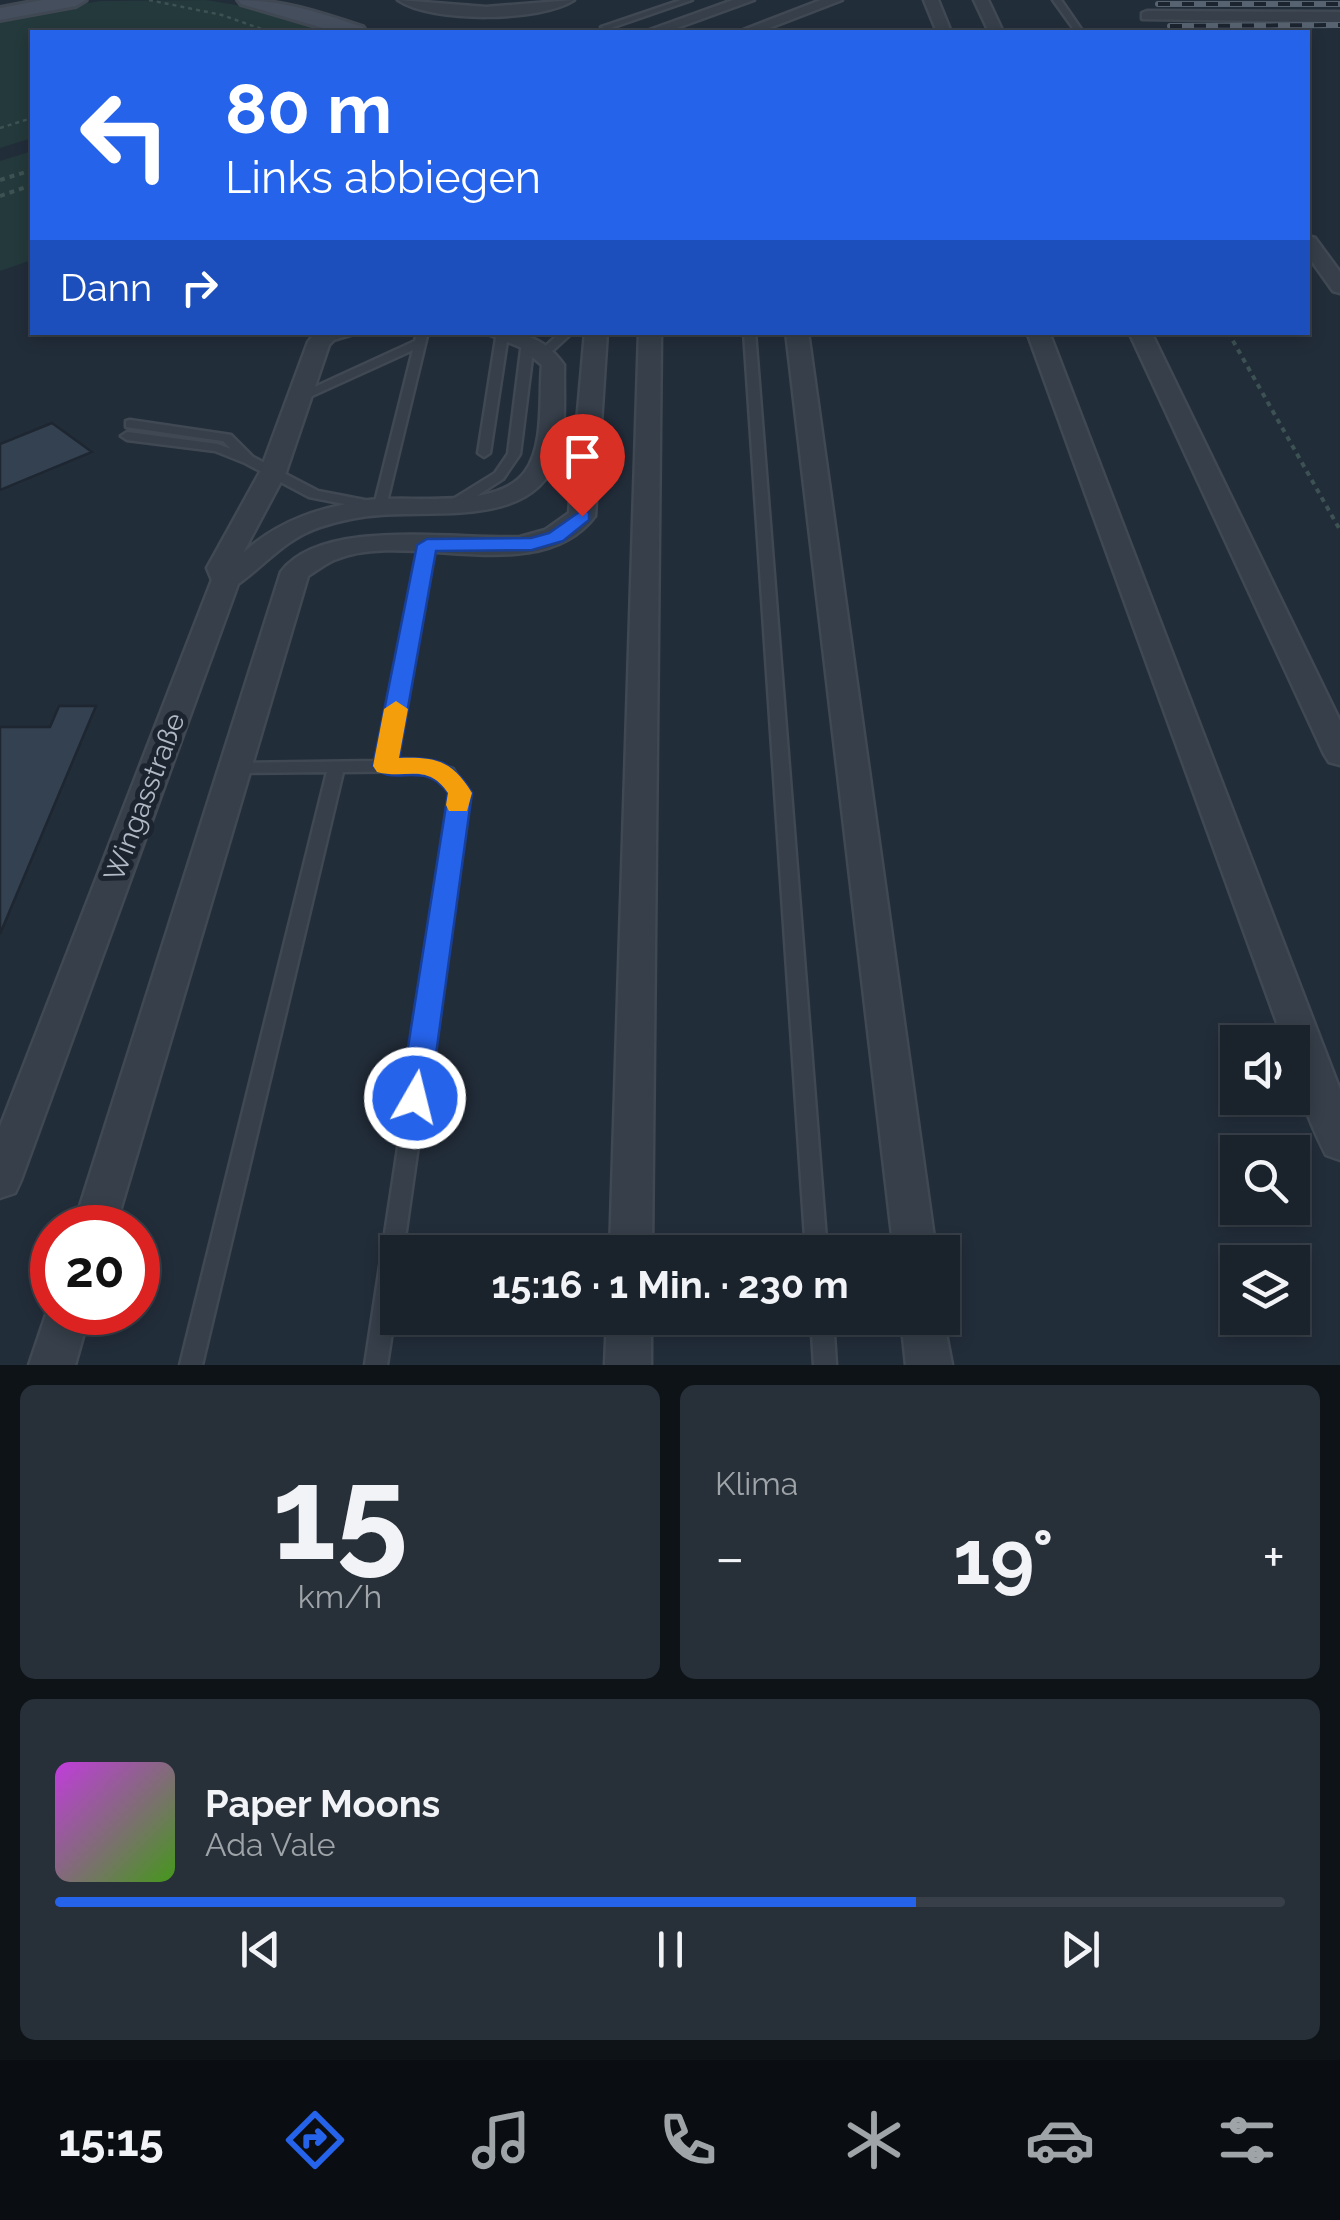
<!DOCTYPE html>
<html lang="de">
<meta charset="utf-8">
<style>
:root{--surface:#1a222c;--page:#272f38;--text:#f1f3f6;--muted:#9fa4a9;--line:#383f48;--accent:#2563eb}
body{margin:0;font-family:Raleway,sans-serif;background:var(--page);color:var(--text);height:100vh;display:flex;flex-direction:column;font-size:38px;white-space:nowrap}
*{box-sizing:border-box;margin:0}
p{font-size:32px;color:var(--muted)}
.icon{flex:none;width:55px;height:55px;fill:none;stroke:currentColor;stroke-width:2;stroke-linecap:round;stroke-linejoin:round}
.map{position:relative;height:1365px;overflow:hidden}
.side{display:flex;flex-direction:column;gap:20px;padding:20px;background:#0e1318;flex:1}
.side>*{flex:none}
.top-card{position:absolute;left:30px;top:30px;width:1280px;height:305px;border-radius:0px;box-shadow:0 5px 15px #0003,0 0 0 2px var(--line);background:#2563eb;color:#fff;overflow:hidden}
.fabs{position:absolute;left:1220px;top:1025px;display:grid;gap:20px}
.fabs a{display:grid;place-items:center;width:90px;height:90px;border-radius:0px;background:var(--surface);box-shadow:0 5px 15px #0003,0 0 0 2px var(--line);font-size:50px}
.speed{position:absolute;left:30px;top:1205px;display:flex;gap:20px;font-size:50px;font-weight:700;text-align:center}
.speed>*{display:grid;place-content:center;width:130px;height:130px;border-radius:50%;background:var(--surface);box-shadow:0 5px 15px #0003,0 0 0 2px var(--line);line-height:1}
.speed .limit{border:15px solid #d22;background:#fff;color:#111}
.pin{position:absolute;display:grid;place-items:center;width:85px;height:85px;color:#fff;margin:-102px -42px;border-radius:50% 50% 50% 0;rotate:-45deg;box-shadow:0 0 10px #0007}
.pin .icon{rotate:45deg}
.me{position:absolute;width:110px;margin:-55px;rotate:8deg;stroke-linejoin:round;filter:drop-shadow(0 0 8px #0008)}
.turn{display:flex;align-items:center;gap:35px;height:210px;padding:0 30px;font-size:45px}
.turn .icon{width:130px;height:130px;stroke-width:2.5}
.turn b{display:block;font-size:70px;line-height:85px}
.then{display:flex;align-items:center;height:95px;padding:0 30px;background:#0003;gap:20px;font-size:38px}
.big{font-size:75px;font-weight:700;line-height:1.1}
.side .widget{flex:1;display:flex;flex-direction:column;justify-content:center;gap:15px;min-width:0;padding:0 35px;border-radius:15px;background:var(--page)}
.side .dial{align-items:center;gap:0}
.dial b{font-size:130px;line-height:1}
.song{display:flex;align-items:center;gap:30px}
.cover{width:120px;height:120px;border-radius:15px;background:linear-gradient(135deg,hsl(290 70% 55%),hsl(100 70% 35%))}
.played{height:10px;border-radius:5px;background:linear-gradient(90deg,var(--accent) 70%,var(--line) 70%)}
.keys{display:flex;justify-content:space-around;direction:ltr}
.heat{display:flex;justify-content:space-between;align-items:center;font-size:55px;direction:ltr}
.side .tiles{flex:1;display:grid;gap:20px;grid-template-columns:1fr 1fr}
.widget:last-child{grid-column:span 2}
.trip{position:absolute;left:380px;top:1235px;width:580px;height:100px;border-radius:0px;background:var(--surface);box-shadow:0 5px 15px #0003,0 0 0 2px var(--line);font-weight:700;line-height:100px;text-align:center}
.menu{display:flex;height:160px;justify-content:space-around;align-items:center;background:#0a0e12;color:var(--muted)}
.menu .icon{width:70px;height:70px}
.menu .active{color:var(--accent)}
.menu b{font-size:45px;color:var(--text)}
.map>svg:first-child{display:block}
</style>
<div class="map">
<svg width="1340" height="1365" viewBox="0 0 1340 1365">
<rect width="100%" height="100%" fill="#222d3a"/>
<!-- green -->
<g fill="#24393b">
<path d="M206,0l72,12 58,20h-304v106l-32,10v-130l100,-17z"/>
<path d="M32,151v109l-32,11v-110z"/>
</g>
<!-- building -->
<g fill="#344150" stroke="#1d2631" stroke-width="2.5">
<path d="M52,423l40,29 -92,38v-46z"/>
<path d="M59,706h37l-96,228v-207h50z"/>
</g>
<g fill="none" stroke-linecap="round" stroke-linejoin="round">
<!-- lane casing -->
<g stroke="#3f4853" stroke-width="5">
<g id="lane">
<path d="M681,0h11l-84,29 -7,-2z"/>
<path d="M1053,0h8l22,32h-7z"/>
<path d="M340,332h20l-40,12 -6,-3z"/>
<path d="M417,332h11l-43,178 -5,1 -71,-14 -64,-34 -30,-12 -88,-11 -6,-4 6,-4 90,12 14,5 -8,-8 -97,-14v-6l4,-1 101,15 22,22 65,34 57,11 38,-152 -110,50h-8l-2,-3 122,-56z"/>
<path d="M497,332l11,2 -18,119 -6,4 -6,-4z"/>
<path d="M561,332h12l-24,22h-8v-4z"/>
<path d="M744,332h11l72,920h-21z"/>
<path d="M528,339l6,3 -14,112 -17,25 -48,31h-10l-2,-3 2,-3 50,-31 13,-19 14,-112z"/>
<path d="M427,541l7,4 -40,216h30l29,8 15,24 -65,459h-5v41l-11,72h-22l87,-572 -11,-16 -17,-6 -81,1 -141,593h-22l147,-593 -91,1 -8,-5 8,-5 142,-2 42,-216z"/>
<path d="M811,1318h22l3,47h-22z"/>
</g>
</g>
<!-- street casing -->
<g stroke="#3f4853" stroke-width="5">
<g id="street">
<path d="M398,0l88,7 88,-7c-33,22 -143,23 -176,0z"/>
<path d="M733,0h21l-88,32h-22z"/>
<path d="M821,0h21l-83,32h-21z"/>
<path d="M924,0h14l13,32h-14z"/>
<path d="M974,0h14l15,32h-14z"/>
<path d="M1147,11l193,1v10l-198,-3v-6z"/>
<path d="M1308,236l7,2 25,34v21l-7,-2 -25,-35z"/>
<path d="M316,332h25l-12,13 -43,127 -43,81c36,-33 78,-46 126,-53 43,-5 128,10 156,-28 20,-27 14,-75 17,-107l-22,-18 -37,-15c36,0 59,2 81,33 -1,29 3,64 -7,92 -23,70 -120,53 -177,58 -20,1 -41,6 -60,12 -34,11 -54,37 -82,57l-217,596 -6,13 -15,5v-71l212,-547 -5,-12 53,-96 48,-130z"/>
<path d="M585,332h22l-12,184c-57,75 -187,12 -261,44 -9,4 -18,11 -26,16l-193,652h-42l208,-656c41,-55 177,-32 239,-35l25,-7 24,-17z"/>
<path d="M639,332h22l-9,920h-42z"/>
<path d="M786,332h22l128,920h-42z"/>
<path d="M1027,332h22l291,758v70l-14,-5c-17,-34 -34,-74 -34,-113h-8z"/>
<path d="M1129,332h22l189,389v44l-11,-3 -5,-8z"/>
<path d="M52,1297v15h38l-15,53h-46z"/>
<path d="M942,1312l10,53h-46l-5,-47h41z"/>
<path d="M607,1318h44v47h-46z"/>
</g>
</g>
<!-- secondary casing -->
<g stroke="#3f4853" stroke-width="6">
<g id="secondary">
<path d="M42,0h44l-10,6 -76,14v-12z"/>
<path d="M238,0c45,0 82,13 125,27l3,5h-30l-95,-28z"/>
</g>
</g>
<!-- path-far1 -->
<g stroke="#3d5253" stroke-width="2.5" stroke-dasharray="4 4" stroke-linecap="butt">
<path d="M149,0l73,15 48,17"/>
<path d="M0,128l32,-10"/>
</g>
<!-- path -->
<g stroke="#3d5253" stroke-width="4" stroke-dasharray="5 5" stroke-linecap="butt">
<path d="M0,180l32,-10"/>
<path d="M0,196l32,-11"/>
<path d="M1228,332l112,198"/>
</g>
<!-- lane -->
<use href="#lane" fill="#363f4a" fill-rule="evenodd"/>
<!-- street -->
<use href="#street" fill="#363f4a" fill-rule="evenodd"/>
<!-- secondary -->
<use href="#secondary" fill="#444e5d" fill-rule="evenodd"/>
<!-- rail casing -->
<g stroke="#586371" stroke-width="6">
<g id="rail">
<path d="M1158,4h182"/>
<path d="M1170,26l170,-1"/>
</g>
</g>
<!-- rail -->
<use href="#rail" stroke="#1b242f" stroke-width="4" stroke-dasharray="12" stroke-linecap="butt"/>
</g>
<!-- route -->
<path fill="#2563eb" stroke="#184099" stroke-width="2.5" d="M582,510l7,2v8l-26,21 -31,9 -96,1 -37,207c37,-1 53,2 73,35l-42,305 -4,9 -11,4 -11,-4 -4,-9 48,-305c-24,-35 -56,-4 -75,-27l44,-221 10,-6 104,-1 18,-5z"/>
<!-- slow -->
<path fill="#f59e0b" d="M396,701l12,8 -9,49c37,-1 53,2 73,35l-5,18h-18l-3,-6 2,-12c-21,-31 -42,-13 -71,-21l-4,-6 11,-57z"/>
<g text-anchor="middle" stroke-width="10" stroke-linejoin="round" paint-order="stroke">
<!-- street labels -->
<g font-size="28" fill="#b1b9c6" stroke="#1b242f">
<text transform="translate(144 797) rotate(-69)" y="10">Wingasstraße</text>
</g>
</g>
</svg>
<div class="fabs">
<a><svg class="icon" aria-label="sound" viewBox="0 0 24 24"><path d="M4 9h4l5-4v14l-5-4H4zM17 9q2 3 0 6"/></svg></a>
<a><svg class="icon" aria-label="search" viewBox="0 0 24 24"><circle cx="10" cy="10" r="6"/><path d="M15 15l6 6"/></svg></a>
<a><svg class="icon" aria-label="layers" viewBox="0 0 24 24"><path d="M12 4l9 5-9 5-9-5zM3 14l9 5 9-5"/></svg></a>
</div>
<div class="speed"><div class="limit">20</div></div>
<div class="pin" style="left:582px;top:516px;background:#d93025"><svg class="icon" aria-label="arrive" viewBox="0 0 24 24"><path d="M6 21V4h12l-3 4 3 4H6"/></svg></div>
<svg class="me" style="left:415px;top:1098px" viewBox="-20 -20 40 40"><circle r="17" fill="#2563eb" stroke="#fff" stroke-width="3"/><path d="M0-11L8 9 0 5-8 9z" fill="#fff"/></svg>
<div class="trip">15:16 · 1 Min. · 230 m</div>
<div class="top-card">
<div class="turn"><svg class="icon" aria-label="left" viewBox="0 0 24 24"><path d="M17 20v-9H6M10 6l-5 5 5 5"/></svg><div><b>80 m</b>Links abbiegen</div></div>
<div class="then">Dann<svg class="icon" aria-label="right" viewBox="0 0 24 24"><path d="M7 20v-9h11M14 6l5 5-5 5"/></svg></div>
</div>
</div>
<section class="side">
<div class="tiles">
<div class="widget dial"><b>15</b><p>km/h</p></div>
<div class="widget"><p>Klima</p>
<div class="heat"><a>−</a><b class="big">19°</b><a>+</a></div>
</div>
<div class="widget">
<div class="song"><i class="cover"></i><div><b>Paper Moons</b><p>Ada Vale</p></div></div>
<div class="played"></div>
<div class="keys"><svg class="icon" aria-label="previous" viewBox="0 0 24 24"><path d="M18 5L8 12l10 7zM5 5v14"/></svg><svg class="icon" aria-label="pause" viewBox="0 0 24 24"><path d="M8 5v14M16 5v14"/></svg><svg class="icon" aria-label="next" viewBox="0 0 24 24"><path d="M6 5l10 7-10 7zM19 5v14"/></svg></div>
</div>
</div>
</section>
<nav class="menu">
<b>15:15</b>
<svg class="icon active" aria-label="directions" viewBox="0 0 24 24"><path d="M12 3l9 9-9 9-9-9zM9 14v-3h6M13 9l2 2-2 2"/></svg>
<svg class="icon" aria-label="music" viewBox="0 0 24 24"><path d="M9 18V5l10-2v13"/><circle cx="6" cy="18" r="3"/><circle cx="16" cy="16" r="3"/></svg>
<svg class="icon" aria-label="phone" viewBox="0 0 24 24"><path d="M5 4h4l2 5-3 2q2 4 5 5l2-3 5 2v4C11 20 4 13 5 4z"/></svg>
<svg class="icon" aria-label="climate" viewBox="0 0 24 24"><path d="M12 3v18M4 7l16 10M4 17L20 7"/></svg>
<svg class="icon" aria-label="car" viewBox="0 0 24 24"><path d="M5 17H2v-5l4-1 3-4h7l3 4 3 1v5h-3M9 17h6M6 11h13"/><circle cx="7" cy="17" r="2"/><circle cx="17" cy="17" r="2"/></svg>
<svg class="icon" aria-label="filters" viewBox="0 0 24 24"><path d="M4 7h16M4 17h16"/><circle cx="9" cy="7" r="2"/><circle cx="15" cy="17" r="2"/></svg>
</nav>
